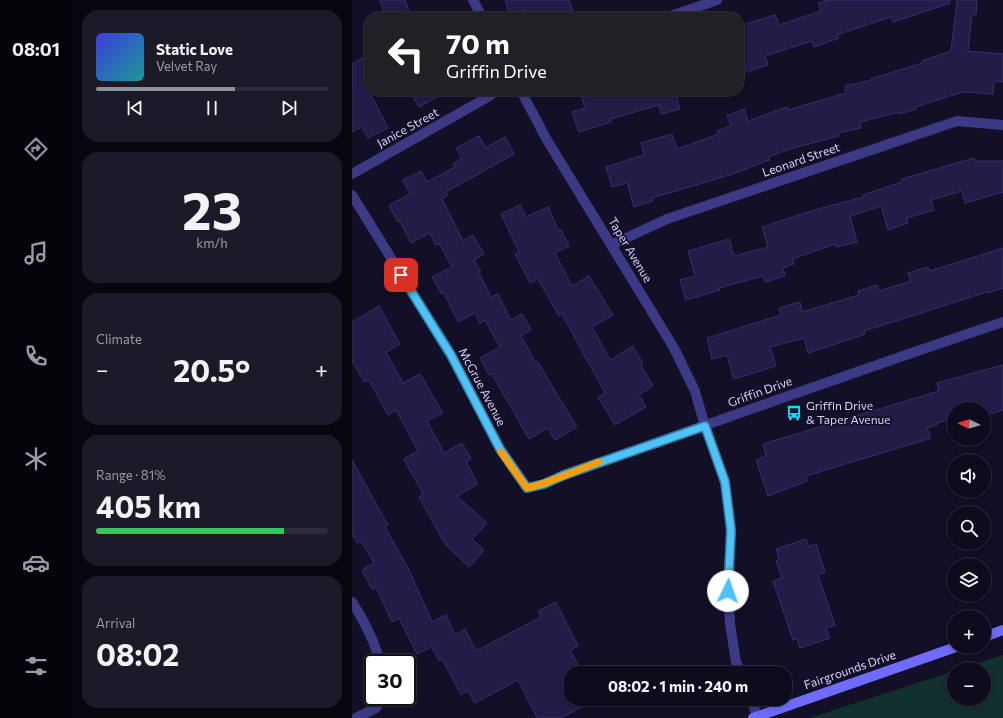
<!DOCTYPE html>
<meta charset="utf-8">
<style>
:root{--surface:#0e0b1c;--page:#1c1929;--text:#f1f3f6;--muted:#9b9ba3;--line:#2e2b3b;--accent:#8c9099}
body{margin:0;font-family:Commissioner,sans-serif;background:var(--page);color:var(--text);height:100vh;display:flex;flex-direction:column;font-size:15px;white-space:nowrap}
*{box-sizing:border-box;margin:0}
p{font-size:13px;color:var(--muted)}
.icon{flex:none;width:22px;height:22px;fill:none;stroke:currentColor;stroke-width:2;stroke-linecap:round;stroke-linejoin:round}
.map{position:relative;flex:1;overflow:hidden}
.details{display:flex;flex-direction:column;gap:10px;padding:10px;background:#08060f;width:280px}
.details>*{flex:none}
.banner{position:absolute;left:12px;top:12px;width:380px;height:84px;border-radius:16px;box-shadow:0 2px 6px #0003,0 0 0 1px var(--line);background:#202124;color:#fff;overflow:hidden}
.needle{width:26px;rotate:275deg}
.tools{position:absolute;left:595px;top:402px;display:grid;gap:8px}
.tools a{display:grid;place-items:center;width:44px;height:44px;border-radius:50%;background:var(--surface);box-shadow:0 2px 6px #0003,0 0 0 1px var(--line);font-size:20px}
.speed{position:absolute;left:12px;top:654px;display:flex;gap:8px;font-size:20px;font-weight:700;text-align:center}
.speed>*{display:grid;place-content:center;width:52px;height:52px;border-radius:50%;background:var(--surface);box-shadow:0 2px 6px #0003,0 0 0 1px var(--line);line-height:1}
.speed .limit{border:2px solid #111;border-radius:6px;background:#fff;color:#111}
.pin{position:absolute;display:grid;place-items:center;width:34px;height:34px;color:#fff;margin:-17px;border-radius:8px;box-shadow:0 2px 6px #0006}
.me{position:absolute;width:44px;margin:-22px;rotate:3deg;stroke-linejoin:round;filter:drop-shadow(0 0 3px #0008)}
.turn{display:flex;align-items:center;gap:14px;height:84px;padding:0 16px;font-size:18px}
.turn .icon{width:52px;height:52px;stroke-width:2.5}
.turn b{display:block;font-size:28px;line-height:34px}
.big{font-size:30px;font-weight:700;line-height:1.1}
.details .widget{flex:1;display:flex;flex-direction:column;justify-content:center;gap:6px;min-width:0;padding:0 14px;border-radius:16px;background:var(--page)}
.details .dial{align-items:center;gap:0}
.dial b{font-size:52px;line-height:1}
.song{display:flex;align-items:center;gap:12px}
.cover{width:48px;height:48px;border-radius:6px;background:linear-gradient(135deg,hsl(240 70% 55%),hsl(180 70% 35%))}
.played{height:4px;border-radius:2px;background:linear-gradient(90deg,var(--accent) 60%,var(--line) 60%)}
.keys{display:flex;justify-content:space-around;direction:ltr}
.heat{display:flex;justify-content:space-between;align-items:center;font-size:22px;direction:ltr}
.charge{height:6px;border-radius:3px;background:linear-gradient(90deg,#34c759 81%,var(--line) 0)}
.trip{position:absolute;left:212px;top:666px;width:228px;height:40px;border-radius:16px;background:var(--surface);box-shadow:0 2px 6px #0003,0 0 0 1px var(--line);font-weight:700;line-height:40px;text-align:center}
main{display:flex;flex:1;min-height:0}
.tabs{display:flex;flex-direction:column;width:72px;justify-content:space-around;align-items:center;background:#06040b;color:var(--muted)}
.tabs .icon{width:28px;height:28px}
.tabs .active{color:var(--accent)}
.tabs b{font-size:18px;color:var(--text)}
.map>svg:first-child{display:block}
</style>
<main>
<nav class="tabs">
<b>08:01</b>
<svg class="icon active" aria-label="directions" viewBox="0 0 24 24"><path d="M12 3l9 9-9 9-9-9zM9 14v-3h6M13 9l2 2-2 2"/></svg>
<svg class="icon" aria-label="music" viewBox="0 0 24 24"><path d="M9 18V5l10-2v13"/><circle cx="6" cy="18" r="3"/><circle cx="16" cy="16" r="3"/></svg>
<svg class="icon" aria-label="phone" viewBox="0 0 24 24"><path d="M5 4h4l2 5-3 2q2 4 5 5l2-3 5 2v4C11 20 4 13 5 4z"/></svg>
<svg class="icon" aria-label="climate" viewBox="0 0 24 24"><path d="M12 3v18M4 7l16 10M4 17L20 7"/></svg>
<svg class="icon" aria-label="car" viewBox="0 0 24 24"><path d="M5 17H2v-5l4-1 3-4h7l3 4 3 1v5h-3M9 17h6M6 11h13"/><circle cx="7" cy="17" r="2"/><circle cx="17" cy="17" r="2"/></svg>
<svg class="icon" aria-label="filters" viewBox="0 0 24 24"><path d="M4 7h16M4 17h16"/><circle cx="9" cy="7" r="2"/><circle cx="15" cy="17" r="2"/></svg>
</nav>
<section class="details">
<div class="widget">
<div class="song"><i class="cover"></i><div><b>Static Love</b><p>Velvet Ray</p></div></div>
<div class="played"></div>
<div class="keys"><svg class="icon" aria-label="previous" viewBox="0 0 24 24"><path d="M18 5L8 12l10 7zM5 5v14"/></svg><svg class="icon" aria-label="pause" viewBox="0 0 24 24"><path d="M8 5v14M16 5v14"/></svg><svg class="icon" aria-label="next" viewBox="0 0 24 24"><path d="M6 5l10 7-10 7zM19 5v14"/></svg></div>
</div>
<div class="widget dial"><b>23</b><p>km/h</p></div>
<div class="widget"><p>Climate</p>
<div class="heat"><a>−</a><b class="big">20.5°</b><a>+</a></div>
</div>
<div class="widget"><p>Range · 81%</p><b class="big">405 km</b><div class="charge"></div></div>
<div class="widget"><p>Arrival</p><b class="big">08:02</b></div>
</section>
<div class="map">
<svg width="651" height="718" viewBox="0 0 651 718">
<rect width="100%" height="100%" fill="#130f26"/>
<!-- green -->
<path fill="#12302f" d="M651,655v63h-194l145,-47v28h30v-30h-25z"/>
<!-- building -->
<g fill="#241b47" stroke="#3b2d73">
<path d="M28,0h25l6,17h-25z"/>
<path d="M153,0h64l6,17h-46l-3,-7 -16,6z"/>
<path d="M475,0h123v3l-57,19 -2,-5 -54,18 2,3 -25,9 -2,-6 -47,15 3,9 -29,9v-48l36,-11 4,10 42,-14 -3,-8z"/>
<path d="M605,0h20l-1,15 -4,-1 -4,37 35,3v28l-9,-1 -1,13 -30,-2 -48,15 1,2 -16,5 -1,-2 -39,10 1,6 -23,5 1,3 -46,12 -25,9 1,3 -36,14 -81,24 1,3 -19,6 -7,-24 -15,4 -6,-20 38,-12 -3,-12 31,-9 5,15 42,-15 -2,-3 14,-5 -4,-10 17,-7 4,12 39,-14 1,3 58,-17 -1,-7 26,-6v-1l51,-16v-2l29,-10z"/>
<path d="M10,58l7,13v20l19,37 -20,10 -6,-11 -10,5v-68z"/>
<path d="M58,91h38l-29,16z"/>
<path d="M228,91h95l5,18 -19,5 -2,-9 -49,14 1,3 -32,10 -7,-20 13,-4z"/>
<path d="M127,136l7,12 19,-11 9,17 -68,38 2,3 -6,4 21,42 10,-6 11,19 -10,6 7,12 -2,1 12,24 7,-3 13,26 11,-6 9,16 -10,6 14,26 2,-1 40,66 -22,13 -7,-12 -19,11 -37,-65 -3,1 -9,-17 20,-11 -15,-27 -5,3 -5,-10 -17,9 -14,-29 -2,1 -10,-17 20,-10 -13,-24 -3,2 -6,-12 -19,10 -11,-22 -2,1 -9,-17 21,-11 -7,-14 18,-9 6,11 28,-15 -2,-3 9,-6 -6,-10z"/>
<path d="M622,158l1,3h28v31l-38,11 -3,-12 -31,9 3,10 -27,8 1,5 -20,7 -7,-24 -31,10 7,26 -21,5 -1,-3 -43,15 2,5 -11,4 2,8 -20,6 -2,-6 -44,12 1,2 -34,10 -6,-20 15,-4 -7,-25 41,-12 5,17 34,-9 -6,-20 56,-18 46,-12 -1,-2 39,-13v-3z"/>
<path d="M168,205l6,12 22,-10 11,24 2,-1 8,16 -14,7 17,33 17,-10 24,39 -21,12 18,33 23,-14 10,18 -2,1 12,21 -14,9 7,12 -31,18 -17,-28 7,-4 -43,-79 -3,2 -21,-37 -8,4 -15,-29 4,-2 -18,-38z"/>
<path d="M651,248v40l-16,5v-1l-123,39 1,3 -57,19 -4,-15 -34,9 6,19 -42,13 -7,-24 -15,4 -5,-21 74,-23 -2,-7 21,-6 2,10 57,-17 -1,-4 19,-6 2,6 32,-10 -3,-8 20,-6 2,4z"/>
<path d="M27,306l21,38 -14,8 17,31 17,-9 23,39 -16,8 17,32 18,-10 9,16 -5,3 12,22 -21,12 30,27 -15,16 12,11 -15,17 -24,-23 -26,-47 4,-3 -19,-35 14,-8 -22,-41 -8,5 -19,-35 -5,2 -12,-21v-39z"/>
<path d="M651,365v45l-19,6v-7h-30v9l-17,5v2l-10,3 4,10 -125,38 1,5 -39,15 -12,-36 10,-4 -3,-12 176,-53 -2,-8z"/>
<path d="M0,460l32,58 4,7 -3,2 23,41 24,54 14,-7 9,20 10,-6 11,22 65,-34 -3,-6 18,-9 22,44 -8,4 12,23h-11v26h27l-38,19h-23l-19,-38 -43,23 -7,-12 -7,4 -19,-36 -3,2 -7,-14 -15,7 -18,-36 -7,4 -16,-35 -4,2 -10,-19 12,-7 -13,-22 -4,2 -5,-9z"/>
<path d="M454,539l3,8 7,-3 9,28 -7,3 17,50 -9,3 4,10 -30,10 -3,-9 -4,1 -20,-59 9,-3 -6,-17 3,-2 -3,-10z"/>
</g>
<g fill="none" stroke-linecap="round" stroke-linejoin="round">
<!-- minor -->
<g stroke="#3d3a85" stroke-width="10">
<path d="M121,0l9,17"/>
<path d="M316,17l49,-17"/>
<path d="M169,91l26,49 127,208 21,43 10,35 20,56 6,48 -3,61 2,33 6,38 5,11"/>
<path d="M0,174l136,-77 8,-6"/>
<path d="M0,195l99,160 49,94 27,39 17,-4 20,-9c146,-51 292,-104 439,-153"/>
<path d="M259,245l56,-26 290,-98 46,4"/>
<path d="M0,602c12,19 23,39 28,61"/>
<path d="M399,699l7,19"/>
<path d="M4,718l20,-10 6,-11"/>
</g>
<!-- secondary -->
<g stroke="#6f6bff" stroke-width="10">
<path d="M632,637l19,-7"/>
<path d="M401,718l203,-71"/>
</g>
</g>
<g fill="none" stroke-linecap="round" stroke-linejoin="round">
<!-- route casing -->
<g stroke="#337fa1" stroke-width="10">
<path id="route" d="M49,275l50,80 49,94 27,39 17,-4 20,-9 141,-49 20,56 6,48 -3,61"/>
</g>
<!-- route -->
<use href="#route" stroke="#4fc3f7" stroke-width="7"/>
<!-- slow -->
<path stroke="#f59e0b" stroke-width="7" d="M149,452l26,36c25,-6 48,-17 72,-26"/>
</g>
<!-- icons -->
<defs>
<g id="bus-bare" transform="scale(1.2)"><path d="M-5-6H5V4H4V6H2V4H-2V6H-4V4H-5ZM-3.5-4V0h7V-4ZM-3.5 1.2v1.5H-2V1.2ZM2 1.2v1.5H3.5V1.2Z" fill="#00e5ff" stroke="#130f26" stroke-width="2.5" paint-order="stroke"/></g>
</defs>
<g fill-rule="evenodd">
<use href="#bus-bare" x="442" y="413"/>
</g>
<g text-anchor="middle" stroke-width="3.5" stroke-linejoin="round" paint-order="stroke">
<!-- street labels -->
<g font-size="12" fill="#d9d4ff" stroke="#130f26">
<text transform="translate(56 128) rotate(-29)" y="4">Janice Street</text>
<text transform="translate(449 160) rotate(-19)" y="4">Leonard Street</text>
<text transform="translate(278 250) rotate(59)" y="4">Taper Avenue</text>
<text transform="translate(130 387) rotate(62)" y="4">McGrue Avenue</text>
<text transform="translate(408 392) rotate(-20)" y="4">Griffin Drive</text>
<text transform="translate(498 670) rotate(-19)" y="4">Fairgrounds Drive</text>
</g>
<!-- poi labels -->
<g font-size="12" fill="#d9d4ff" stroke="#130f26" text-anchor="start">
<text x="454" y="410">Griffin Drive<tspan x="454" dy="14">&amp; Taper Avenue</tspan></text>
</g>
</g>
</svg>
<div class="tools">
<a><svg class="needle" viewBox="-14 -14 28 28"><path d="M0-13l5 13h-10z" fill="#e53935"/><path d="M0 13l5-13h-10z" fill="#9b9ba3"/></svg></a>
<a><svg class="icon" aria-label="sound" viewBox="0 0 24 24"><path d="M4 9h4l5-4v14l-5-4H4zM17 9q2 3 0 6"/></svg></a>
<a><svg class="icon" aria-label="search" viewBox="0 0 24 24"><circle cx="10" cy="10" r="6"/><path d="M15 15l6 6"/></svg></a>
<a><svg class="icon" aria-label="layers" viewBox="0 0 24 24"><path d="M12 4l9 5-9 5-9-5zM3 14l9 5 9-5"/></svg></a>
<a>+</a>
<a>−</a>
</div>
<div class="speed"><div class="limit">30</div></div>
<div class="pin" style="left:49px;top:275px;background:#d93025"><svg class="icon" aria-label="arrive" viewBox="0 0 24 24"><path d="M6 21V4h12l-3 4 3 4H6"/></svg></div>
<svg class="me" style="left:376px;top:591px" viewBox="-20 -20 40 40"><circle r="19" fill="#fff"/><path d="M0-13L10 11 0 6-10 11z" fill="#4fc3f7"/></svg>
<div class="trip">08:02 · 1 min · 240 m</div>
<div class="banner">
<div class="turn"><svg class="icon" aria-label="left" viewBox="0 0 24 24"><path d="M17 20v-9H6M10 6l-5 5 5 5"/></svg><div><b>70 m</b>Griffin Drive</div></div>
</div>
</div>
</main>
